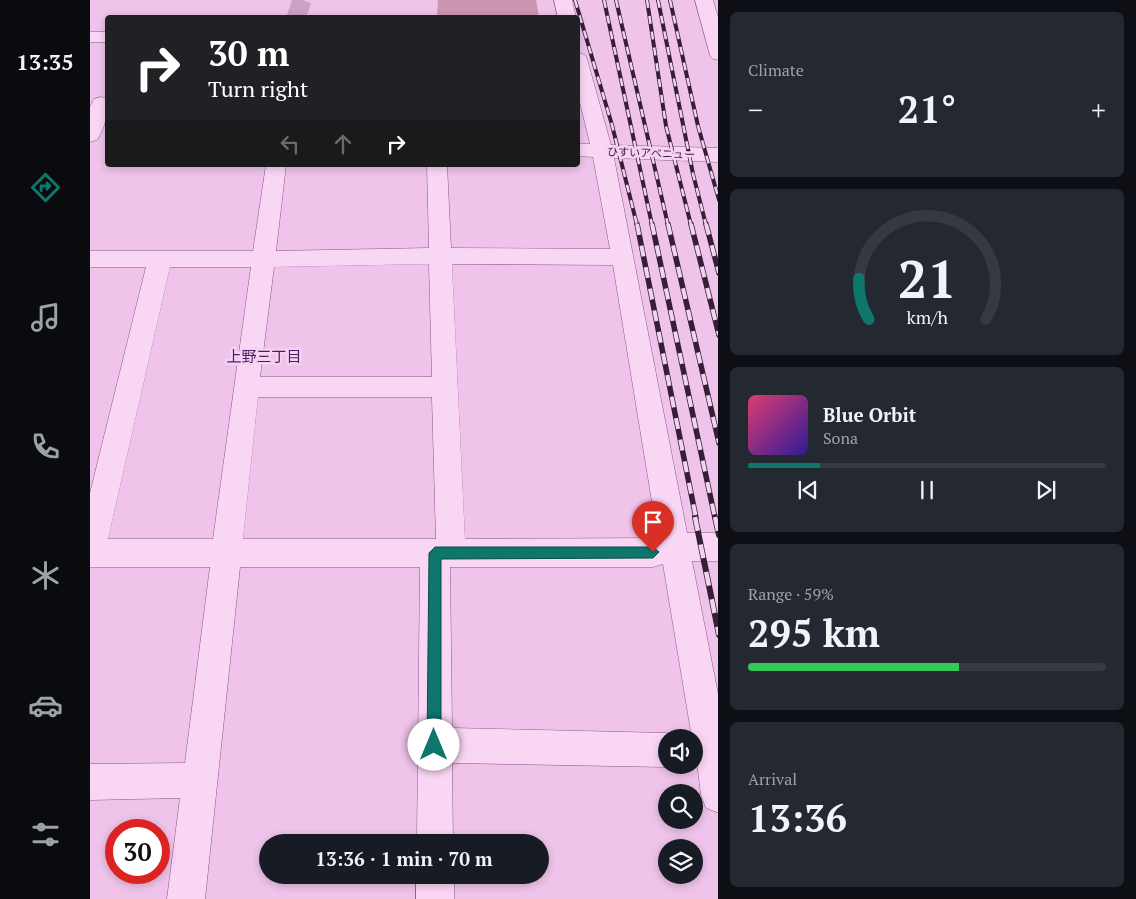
<!DOCTYPE html>
<meta charset="utf-8">
<style>
:root{--surface:#171b24;--page:#242831;--text:#f1f3f6;--muted:#9ea1a6;--line:#363941;--accent:#0f766e}
body{margin:0;font-family:"PT Serif","Noto Sans JP",serif;background:var(--page);color:var(--text);height:100vh;display:flex;flex-direction:column;font-size:19px;white-space:nowrap}
*{box-sizing:border-box;margin:0}
p{font-size:16px;color:var(--muted)}
.icon{flex:none;width:28px;height:28px;fill:none;stroke:currentColor;stroke-width:2;stroke-linecap:round;stroke-linejoin:round}
.map{position:relative;flex:1;overflow:hidden}
.details{display:flex;flex-direction:column;gap:12px;padding:12px;background:#0d0f14;width:418px}
.details>*{flex:none}
.hud{position:absolute;left:15px;top:15px;width:475px;height:152px;border-radius:5px;box-shadow:0 2px 8px #0003;background:#202124;color:#fff;overflow:hidden}
.tools{position:absolute;left:568px;top:729px;display:grid;gap:10px}
.tools a{display:grid;place-items:center;width:45px;height:45px;border-radius:50%;background:var(--surface);box-shadow:0 2px 8px #0003;font-size:25px}
.speed{position:absolute;left:15px;top:819px;display:flex;gap:10px;font-size:25px;font-weight:700;text-align:center}
.speed>*{display:grid;place-content:center;width:65px;height:65px;border-radius:50%;background:var(--surface);box-shadow:0 2px 8px #0003;line-height:1}
.speed .limit{border:8px solid #d22;background:#fff;color:#111}
.pin{position:absolute;display:grid;place-items:center;width:42px;height:42px;color:#fff;margin:-51px -21px;border-radius:50% 50% 50% 0;rotate:-45deg;box-shadow:0 0 5px #0007}
.pin .icon{rotate:45deg}
.me{position:absolute;width:55px;margin:-28px;rotate:0deg;stroke-linejoin:round;filter:drop-shadow(0 0 4px #0008)}
.turn{display:flex;align-items:center;gap:18px;height:105px;padding:0 20px;font-size:22px}
.turn .icon{width:65px;height:65px;stroke-width:2.5}
.turn b{display:block;font-size:35px;line-height:42px}
.lanes{display:flex;align-items:center;height:48px;padding:0 20px;background:#0003;justify-content:center;gap:25px;direction:ltr}
.lanes .off{opacity:.35}
.big{font-size:38px;font-weight:800;line-height:1.1}
.details .widget{flex:1;display:flex;flex-direction:column;justify-content:center;gap:8px;min-width:0;padding:0 18px;border-radius:8px;background:var(--page)}
.details .dial{align-items:center;gap:0}
.dial svg{height:130px;overflow:visible;fill:none;stroke:var(--line);stroke-width:7;stroke-linecap:round;text-anchor:middle}
.dial text{fill:var(--text);stroke:none}
.song{display:flex;align-items:center;gap:15px}
.cover{width:60px;height:60px;border-radius:8px;background:linear-gradient(135deg,hsl(340 70% 55%),hsl(250 70% 35%))}
.played{height:5px;border-radius:2px;background:linear-gradient(90deg,var(--accent) 20%,var(--line) 20%)}
.keys{display:flex;justify-content:space-around;direction:ltr}
.heat{display:flex;justify-content:space-between;align-items:center;font-size:28px;direction:ltr}
.charge{height:8px;border-radius:4px;background:linear-gradient(90deg,#34c759 59%,var(--line) 0)}
.trip{position:absolute;left:169px;top:834px;width:290px;height:50px;border-radius:25px;background:var(--surface);box-shadow:0 2px 8px #0003;font-weight:800;line-height:50px;text-align:center}
main{display:flex;flex:1;min-height:0}
.menu{display:flex;flex-direction:column;width:90px;justify-content:space-around;align-items:center;background:#090b0e;color:var(--muted)}
.menu .icon{width:35px;height:35px}
.menu .current{color:var(--accent)}
.menu b{font-size:22px;color:var(--text)}
.map>svg:first-child{display:block}
</style>
<main>
<nav class="menu">
<b>13:35</b>
<svg class="icon current" aria-label="directions" viewBox="0 0 24 24"><path d="M12 3l9 9-9 9-9-9zM9 14v-3h6M13 9l2 2-2 2"/></svg>
<svg class="icon" aria-label="music" viewBox="0 0 24 24"><path d="M9 18V5l10-2v13"/><circle cx="6" cy="18" r="3"/><circle cx="16" cy="16" r="3"/></svg>
<svg class="icon" aria-label="phone" viewBox="0 0 24 24"><path d="M5 4h4l2 5-3 2q2 4 5 5l2-3 5 2v4C11 20 4 13 5 4z"/></svg>
<svg class="icon" aria-label="climate" viewBox="0 0 24 24"><path d="M12 3v18M4 7l16 10M4 17L20 7"/></svg>
<svg class="icon" aria-label="car" viewBox="0 0 24 24"><path d="M5 17H2v-5l4-1 3-4h7l3 4 3 1v5h-3M9 17h6M6 11h13"/><circle cx="7" cy="17" r="2"/><circle cx="17" cy="17" r="2"/></svg>
<svg class="icon" aria-label="filters" viewBox="0 0 24 24"><path d="M4 7h16M4 17h16"/><circle cx="9" cy="7" r="2"/><circle cx="15" cy="17" r="2"/></svg>
</nav>
<div class="map">
<svg width="629" height="899" viewBox="0 0 629 899">
<rect width="100%" height="100%" fill="#efc3ea"/>
<!-- green -->
<path fill="#cd96b0" d="M348,0h98l3,17h-102z"/>
<g fill="none" stroke-linecap="round" stroke-linejoin="round">
<!-- minor-tunnel -->
<path stroke="#caa2c7" stroke-width="19" stroke-dasharray="19 10" stroke-linecap="butt" d="M206,18l6,-18"/>
<!-- minor casing -->
<g stroke="#87598a" stroke-width="1">
<g id="minor">
<path d="M464,0h18l4,18h-18z"/>
<path d="M605,0h18l6,21v39l-6,-1 -3,-4z"/>
<rect x="0" y="32" width="18" height="10"/>
<path d="M488,53l7,2 2,4 24,86 108,3v14l-105,-4 73,375h32v28h-27l27,138v114l-13,-5 -5,-13 -7,-57h-2l-29,-174 -10,3h-203l2,161 214,5 11,5h-11v27h5l-5,2 -214,-4 1,79h-36l3,-275h-180l-35,332h-38l13,-101 -90,2v-36l95,-1 25,-196h-120v-74l56,-226h-56v-16h163l13,-86h20l-10,86 153,-3 -2,-83h20l4,83 159,1 -17,-92 -15,-1v-12h12l-12,-50zM339,264l3,113h-172l14,-110zM362,264l161,1 45,273 -193,1zM80,267h81l-38,272h-105zM168,397h174l4,142h-193z"/>
<path d="M11,97l7,2c0,14 -3,29 -11,41l-7,2v-35l4,-8z"/>
<rect x="326" y="875" width="38" height="24"/>
</g>
</g>
<!-- minor -->
<use href="#minor" fill="#fad6f5" fill-rule="evenodd"/>
<!-- rail-far2 casing -->
<g stroke="#361e39" stroke-width="4">
<g id="rail-far2">
<path d="M485,0l37,125 25,100"/>
<path d="M514,0l48,225"/>
<path d="M526,0l52,225"/>
<path d="M557,0l19,126 25,99"/>
<path d="M568,0l35,174 13,51"/>
<path d="M580,0l28,126 21,74"/>
</g>
</g>
<!-- rail-far1 casing -->
<g stroke="#361e39" stroke-width="5.5">
<g id="rail-far1">
<path d="M547,224l59,294"/>
<path d="M562,224l63,294"/>
<path d="M578,224l51,219"/>
<path d="M601,224l28,111"/>
<path d="M616,224l13,49"/>
</g>
</g>
<!-- rail casing -->
<g stroke="#361e39" stroke-width="6">
<g id="rail">
<path d="M605,517l24,118"/>
<path d="M625,517l4,18"/>
</g>
</g>
<!-- rail-far2 -->
<use href="#rail-far2" stroke="#f6d2f2" stroke-width="2.5" stroke-dasharray="8" stroke-linecap="butt"/>
<!-- rail-far1 -->
<use href="#rail-far1" stroke="#f6d2f2" stroke-width="4" stroke-dasharray="11" stroke-linecap="butt"/>
<!-- rail -->
<use href="#rail" stroke="#f6d2f2" stroke-width="4.5" stroke-dasharray="14" stroke-linecap="butt"/>
</g>
<!-- route -->
<path fill="#0f766e" stroke="#0a4d48" d="M345,547h218l6,5 -6,6 -212,1v186l-2,5 -5,2 -5,-2 -2,-5 2,-192z"/>
<g text-anchor="middle" stroke-width="5" stroke-linejoin="round" paint-order="stroke">
<!-- far-street labels -->
<g font-size="11" fill="#361e39" stroke="#f6d2f2">
<text transform="translate(561 153) rotate(2)" y="4">ひすいアベニュー</text>
</g>
<!-- neighbourhood labels -->
<g font-size="15" fill="#4b1c67" stroke="#f6d2f2">
<text x="174" y="362">上野三丁目</text>
</g>
</g>
</svg>
<div class="tools">
<a><svg class="icon" aria-label="sound" viewBox="0 0 24 24"><path d="M4 9h4l5-4v14l-5-4H4zM17 9q2 3 0 6"/></svg></a>
<a><svg class="icon" aria-label="search" viewBox="0 0 24 24"><circle cx="10" cy="10" r="6"/><path d="M15 15l6 6"/></svg></a>
<a><svg class="icon" aria-label="layers" viewBox="0 0 24 24"><path d="M12 4l9 5-9 5-9-5zM3 14l9 5 9-5"/></svg></a>
</div>
<div class="speed"><div class="limit">30</div></div>
<div class="pin" style="left:563px;top:552px;background:#d93025"><svg class="icon" aria-label="arrive" viewBox="0 0 24 24"><path d="M6 21V4h12l-3 4 3 4H6"/></svg></div>
<svg class="me" style="left:344px;top:745px" viewBox="-20 -20 40 40"><circle r="19" fill="#fff"/><path d="M0-13L10 11 0 6-10 11z" fill="#0f766e"/></svg>
<div class="trip">13:36 · 1 min · 70 m</div>
<div class="hud">
<div class="turn"><svg class="icon" aria-label="right" viewBox="0 0 24 24"><path d="M7 20v-9h11M14 6l5 5-5 5"/></svg><div><b>30 m</b>Turn right</div></div>
<div class="lanes"><svg class="icon off" aria-label="left" viewBox="0 0 24 24"><path d="M17 20v-9H6M10 6l-5 5 5 5"/></svg><svg class="icon off" aria-label="ahead" viewBox="0 0 24 24"><path d="M12 20V5M6 11l6-6 6 6"/></svg><svg class="icon" aria-label="right" viewBox="0 0 24 24"><path d="M7 20v-9h11M14 6l5 5-5 5"/></svg></div>
</div>
</div>
<section class="details">
<div class="widget"><p>Climate</p>
<div class="heat"><a>−</a><b class="big">21°</b><a>+</a></div>
</div>
<div class="widget dial"><svg viewBox="0 0 100 80">
<path d="M14 69A42 42 0 1 1 86 69"/>
<path d="M14 69A42 42 0 0 1 8 44" stroke="#0f766e"/>
<text x="50" y="56" font-size="32" font-weight="700">21</text>
<text x="50" y="72" font-size="11">km/h</text>
</svg></div>
<div class="widget">
<div class="song"><i class="cover"></i><div><b>Blue Orbit</b><p>Sona</p></div></div>
<div class="played"></div>
<div class="keys"><svg class="icon" aria-label="previous" viewBox="0 0 24 24"><path d="M18 5L8 12l10 7zM5 5v14"/></svg><svg class="icon" aria-label="pause" viewBox="0 0 24 24"><path d="M8 5v14M16 5v14"/></svg><svg class="icon" aria-label="next" viewBox="0 0 24 24"><path d="M6 5l10 7-10 7zM19 5v14"/></svg></div>
</div>
<div class="widget"><p>Range · 59%</p><b class="big">295 km</b><div class="charge"></div></div>
<div class="widget"><p>Arrival</p><b class="big">13:36</b></div>
</section>
</main>
